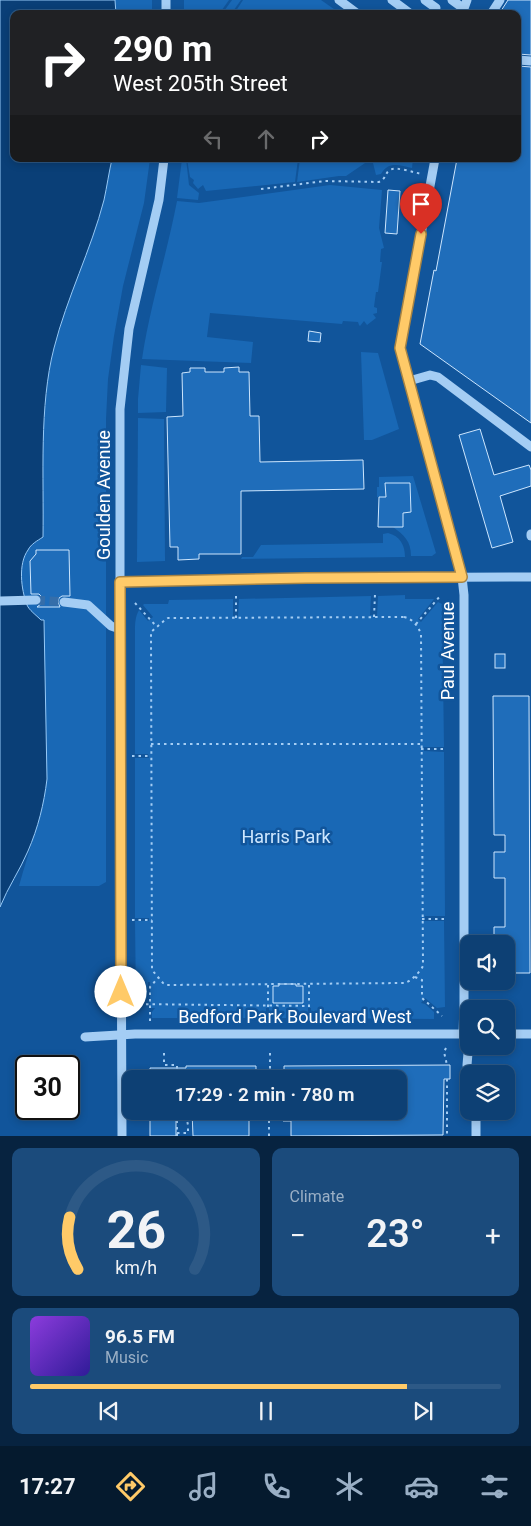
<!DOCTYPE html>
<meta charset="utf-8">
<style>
:root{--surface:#0d4074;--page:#1b4b7c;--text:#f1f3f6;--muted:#9aafc5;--line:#2d5986;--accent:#ffca68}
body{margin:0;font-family:Roboto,sans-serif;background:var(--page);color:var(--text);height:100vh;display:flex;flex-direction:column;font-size:19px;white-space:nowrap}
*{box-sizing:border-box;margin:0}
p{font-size:16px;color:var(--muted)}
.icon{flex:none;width:28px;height:28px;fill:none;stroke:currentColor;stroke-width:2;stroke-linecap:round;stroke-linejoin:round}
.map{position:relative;height:1136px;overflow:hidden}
.drawer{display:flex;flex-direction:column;gap:12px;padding:12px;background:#072340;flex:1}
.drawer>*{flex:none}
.hud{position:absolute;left:10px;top:10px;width:511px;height:152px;border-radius:10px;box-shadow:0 2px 8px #0003,0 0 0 1px var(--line);background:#202124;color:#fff;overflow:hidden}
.controls{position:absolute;left:460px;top:935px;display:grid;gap:10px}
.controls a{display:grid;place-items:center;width:55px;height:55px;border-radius:10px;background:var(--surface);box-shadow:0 2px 8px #0003,0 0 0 1px var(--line);font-size:25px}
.speed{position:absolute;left:15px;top:1055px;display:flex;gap:10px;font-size:25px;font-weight:700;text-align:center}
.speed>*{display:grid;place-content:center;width:65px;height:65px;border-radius:50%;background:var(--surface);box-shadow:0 2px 8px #0003,0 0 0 1px var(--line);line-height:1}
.speed .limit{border:2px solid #111;border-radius:8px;background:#fff;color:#111}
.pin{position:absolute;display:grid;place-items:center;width:42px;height:42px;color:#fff;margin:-51px -21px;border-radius:50% 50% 50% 0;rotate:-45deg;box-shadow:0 0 5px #0007}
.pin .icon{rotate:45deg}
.me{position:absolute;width:55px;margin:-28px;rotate:0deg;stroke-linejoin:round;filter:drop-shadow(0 0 4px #0008)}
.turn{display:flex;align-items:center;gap:18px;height:105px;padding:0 20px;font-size:22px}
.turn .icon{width:65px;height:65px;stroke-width:2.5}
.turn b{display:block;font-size:35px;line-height:42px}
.lanes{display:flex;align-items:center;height:48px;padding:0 20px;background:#0003;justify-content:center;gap:25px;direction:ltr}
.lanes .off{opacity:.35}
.big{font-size:38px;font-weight:600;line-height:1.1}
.drawer .widget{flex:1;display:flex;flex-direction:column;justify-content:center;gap:8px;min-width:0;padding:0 18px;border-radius:10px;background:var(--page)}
.drawer .dial{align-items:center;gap:0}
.dial svg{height:130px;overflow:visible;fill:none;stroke:var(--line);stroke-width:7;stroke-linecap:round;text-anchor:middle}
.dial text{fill:var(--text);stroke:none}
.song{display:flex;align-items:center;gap:15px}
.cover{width:60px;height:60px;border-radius:8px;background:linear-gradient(135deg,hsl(270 70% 55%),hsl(250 70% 35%))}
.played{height:5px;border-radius:2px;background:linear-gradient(90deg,var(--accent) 80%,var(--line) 80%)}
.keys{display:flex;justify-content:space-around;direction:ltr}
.heat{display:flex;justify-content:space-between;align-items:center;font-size:28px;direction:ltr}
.drawer .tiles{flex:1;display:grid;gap:12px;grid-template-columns:1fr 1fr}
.widget:last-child{grid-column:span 2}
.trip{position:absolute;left:122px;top:1070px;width:285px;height:50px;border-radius:10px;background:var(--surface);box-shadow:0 2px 8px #0003,0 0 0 1px var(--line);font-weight:600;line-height:50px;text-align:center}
.tabs{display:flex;height:80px;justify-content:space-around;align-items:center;background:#051a2e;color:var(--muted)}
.tabs .icon{width:35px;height:35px}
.tabs .selected{color:var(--accent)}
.tabs b{font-size:22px;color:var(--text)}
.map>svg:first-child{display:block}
</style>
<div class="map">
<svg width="531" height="1136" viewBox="0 0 531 1136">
<rect width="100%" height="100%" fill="#11559b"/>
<!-- green -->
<g fill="#1968b5">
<path d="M115,0h37v14h-36z"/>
<path d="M184,0h45l-10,14h-35z"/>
<path d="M232,0h9l-10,14h-9z"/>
<path d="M243,0h78l20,14h-107z"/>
<path d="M112,159h38l-6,44 -21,83 -9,50 -6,43 -2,40v463l-7,4h-80c10,-36 23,-70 28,-107l-4,-159h-2c-5,-4 -12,-9 -14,-15 -6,-14 -8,-40 0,-54 1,-3 5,-6 7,-9l14,-165 6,-29 18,-59 32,-89z"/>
<path d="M182,159h4l3,26 10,8 -1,7 -21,-2z"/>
<path d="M187,159h111l-3,23 -89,9 -3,-6 -5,4 -5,-6 1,-3 -4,-3z"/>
<path d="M300,159h68v2l-22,15h-7l-42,6z"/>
<path d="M372,159h41l-1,9c-13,-3 -24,-7 -31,6l-5,1z"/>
<path d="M330,185l52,5 -3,38 5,20 -3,1 -1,13h2l-4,30h-2l-2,15 3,1v5l-4,1 3,4 -9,7 -3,-4 -4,5 -1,-1 -1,-3 -15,-1 -1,3 -132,-11 -3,24 46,5 -2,21 -109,-4c8,-54 25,-105 35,-158l22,2z"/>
<path d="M361,352l17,1 21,76 -27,11h-8z"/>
<path d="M141,365l26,3 -1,44 -28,1v-14z"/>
<path d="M138,418l26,1 1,142 -28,1z"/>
<path d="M413,476l23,77 -4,3h-21c0,-15 -7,-21 -18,-29h10v-14l8,-1 -1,-29h-25l1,14h-9v-10h2v-10z"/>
<path d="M388,533c12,3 17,12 17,24l-164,2 1,-2h11l8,-12 122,-2v-9z"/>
<path d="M405,595v4h29l-16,20 3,3 17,-20 4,2 2,143h-20v4l20,1 1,164h-20l-1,5h20l1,86 -8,1 -12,-10 -4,5 4,1 9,8v7l-123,-1v-10h-3v10h-39v-10h-3v10h-114v-6l3,-4h-5v-26h-2l-1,16 -2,3h-9l-1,-80h14v-3h-14v-160h14l-1,-4h-13v-122c0,-8 0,-15 4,-22l9,11 5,-4 -10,-12 1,-1h24l1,-4 64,-1v17h5l1,-17 132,-3 -1,19 7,1 1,-20z"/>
</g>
<!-- water -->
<path fill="#0a3f77" stroke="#96c9f7" d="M0,0h115l1,14h-102v145h98c-3,13 -5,27 -8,41 -13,50 -37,97 -50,148 -15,58 -10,129 -11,189 -6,4 -12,7 -15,13 -10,14 -7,39 -1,55 2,5 9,10 14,15h3l3,159c-3,25 -9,49 -19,72 -8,19 -20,36 -28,56z"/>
<!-- building -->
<g fill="#1f6dba" stroke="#cde6fe">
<path d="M508,0h23v55l-13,-1v-40h-19z"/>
<path d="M518,66l13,1v356l-111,-79 14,-74 2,1 21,-112h61z"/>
<path d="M388,190l12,1 -3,43 -12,-1z"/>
<path d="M309,331l12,2 -1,9 -12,-1z"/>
<path d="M239,367v5h10l1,44h9l1,46 103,-2 1,29 -123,2v63h-42v5l-21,1v-13h-8l-3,-130 16,-1 -1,-43 8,-1v-4h15v4h19v-4z"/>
<path d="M480,429l14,46 35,-10 2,5v16l-31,10 13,46 -21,6 -33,-113z"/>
<path d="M385,483h25l1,29 -8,1v14h-25l1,-30h7z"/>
<path d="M36,550h33l1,46h-8l-3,2 -1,4 2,5h-23l5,-4v-6l-3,-3h-8l-1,-33 6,-7z"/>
<rect x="495" y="654" width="10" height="14"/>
<path d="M493,696h36l1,277h-24v-29h-12v-17h11v-49h-11v-26h11v-17h-11z"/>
<path d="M279,984h17v2h7v17h-30v-17h6z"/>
<path d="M450,1065v14h-6l-1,56 -152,1v-15h-8v-10h116v-32h-115v-13z"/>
<path d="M186,1066h70v13h-106v-11h36z"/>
<rect x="150" y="1111" width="26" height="25"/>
<path d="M192,1111h57v25h-56z"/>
</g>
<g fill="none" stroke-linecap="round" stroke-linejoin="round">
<!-- minor-tunnel -->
<path stroke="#356eaa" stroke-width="9" stroke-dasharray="9 4.5" stroke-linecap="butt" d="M36,600l28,2"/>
<!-- path -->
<g stroke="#a4cdf4" stroke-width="2" stroke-dasharray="2.5 4" stroke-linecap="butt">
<path d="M261,189l64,-8 54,1c8,-4 5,-8 11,-12 6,-4 25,3 32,4"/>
<path d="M236,596v22"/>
<path d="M135,603l22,24"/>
<path d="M374,617l1,-23"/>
<path d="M404,617c9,2 14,9 17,17l2,332c-3,6 -12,15 -18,17l-239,2 -3,-2 -11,-13 -1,-338 14,-12 3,-2z"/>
<path d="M416,624l25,-29"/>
<path d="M151,744h270"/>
<path d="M421,749h25"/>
<path d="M132,756h18"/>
<path d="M422,919h25"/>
<path d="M132,920h20"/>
<path d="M415,977l7,3v18l20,18"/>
<path d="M133,1004l176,2"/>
<path d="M268,1020v-35"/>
<path d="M309,1020v-37"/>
<path d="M150,1021v-34l8,-9"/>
<path d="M446,1048l-2,4 3,13"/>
<path d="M164,1053v12h13v14"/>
<path d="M270,1053v20"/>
<path d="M447,1079v57"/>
<path d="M177,1133h11v-8l-3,-14"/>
<path d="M177,1136v-25"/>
<path d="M269,1136v-25"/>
</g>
<!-- minor -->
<g stroke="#a4cdf4" stroke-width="9">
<path d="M166,0v14"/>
<path d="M339,0l19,14"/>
<path d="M392,0l19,14"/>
<path d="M425,0l11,8"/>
<path d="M452,0l11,8"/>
<path d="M462,14l5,-14"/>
<path d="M491,14l9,-14"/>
<path d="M518,60l13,1"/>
<path d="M435,159l-35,189 62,229 2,18v409l-1,30 5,19 -1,12 2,9"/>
<path d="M409,381l21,-6 8,2 93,70"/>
<path d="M531,534v2"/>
<path d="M120,582l186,-4 225,-1"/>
<path d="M0,601l36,-1"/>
<path d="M64,602l24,3 23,21 9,3"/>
<path d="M506,1034h25"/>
<path d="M85,1037l50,-3h334"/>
<path d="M476,1111v25"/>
<path d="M122,1136l-2,-507v-220l9,-80 30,-129 5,-41"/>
</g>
</g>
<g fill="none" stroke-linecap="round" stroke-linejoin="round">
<!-- route casing -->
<g stroke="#a68344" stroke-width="12">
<path id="route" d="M121,992l-1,-410 186,-4 156,-1 -62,-229 21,-114"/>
</g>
<!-- route -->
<use href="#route" stroke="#ffca68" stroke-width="9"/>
</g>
<g text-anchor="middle" stroke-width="5" stroke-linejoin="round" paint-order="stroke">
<!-- street labels -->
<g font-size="18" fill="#fff" stroke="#11559b">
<text transform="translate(104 495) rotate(-90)" y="6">Goulden Avenue</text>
<text transform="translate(448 651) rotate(-90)" y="6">Paul Avenue</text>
<text x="295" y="1023">Bedford Park Boulevard West</text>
</g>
<!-- park labels -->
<g font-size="18" fill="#cde6fe" stroke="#11559b">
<text x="286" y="843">Harris Park</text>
</g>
</g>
</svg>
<div class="controls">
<a><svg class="icon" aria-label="sound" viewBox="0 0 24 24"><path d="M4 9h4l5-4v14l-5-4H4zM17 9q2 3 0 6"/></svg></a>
<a><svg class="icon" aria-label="search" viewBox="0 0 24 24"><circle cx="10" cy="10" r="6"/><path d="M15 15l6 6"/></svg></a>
<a><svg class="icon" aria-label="layers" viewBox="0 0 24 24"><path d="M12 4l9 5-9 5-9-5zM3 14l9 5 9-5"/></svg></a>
</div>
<div class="speed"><div class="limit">30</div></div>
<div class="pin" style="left:421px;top:234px;background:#d93025"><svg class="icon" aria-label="arrive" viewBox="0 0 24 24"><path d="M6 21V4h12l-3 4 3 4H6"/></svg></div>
<svg class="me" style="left:121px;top:992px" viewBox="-20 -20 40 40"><circle r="19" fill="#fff"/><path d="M0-13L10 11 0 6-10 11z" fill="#ffca68"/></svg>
<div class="trip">17:29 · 2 min · 780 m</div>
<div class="hud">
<div class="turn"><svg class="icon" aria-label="right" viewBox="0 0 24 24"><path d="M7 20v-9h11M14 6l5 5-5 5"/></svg><div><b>290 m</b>West 205th Street</div></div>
<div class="lanes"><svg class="icon off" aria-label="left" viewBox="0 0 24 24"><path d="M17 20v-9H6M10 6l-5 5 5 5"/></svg><svg class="icon off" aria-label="ahead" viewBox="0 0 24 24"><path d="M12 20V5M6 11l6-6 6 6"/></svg><svg class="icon" aria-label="right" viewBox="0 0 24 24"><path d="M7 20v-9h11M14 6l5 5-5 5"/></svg></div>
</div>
</div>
<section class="drawer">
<div class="tiles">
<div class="widget dial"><svg viewBox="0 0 100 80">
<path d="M14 69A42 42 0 1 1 86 69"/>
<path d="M14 69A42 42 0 0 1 9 37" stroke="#ffca68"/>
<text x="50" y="56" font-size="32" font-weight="700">26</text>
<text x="50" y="72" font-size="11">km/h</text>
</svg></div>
<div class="widget"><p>Climate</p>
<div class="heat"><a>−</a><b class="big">23°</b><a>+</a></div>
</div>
<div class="widget">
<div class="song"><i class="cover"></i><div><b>96.5 FM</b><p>Music</p></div></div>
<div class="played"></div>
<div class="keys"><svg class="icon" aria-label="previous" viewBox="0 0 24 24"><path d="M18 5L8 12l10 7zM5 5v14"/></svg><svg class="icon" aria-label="pause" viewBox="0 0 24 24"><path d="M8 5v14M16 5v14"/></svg><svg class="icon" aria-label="next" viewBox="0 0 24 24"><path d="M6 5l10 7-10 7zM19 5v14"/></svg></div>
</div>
</div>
</section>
<nav class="tabs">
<b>17:27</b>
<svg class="icon selected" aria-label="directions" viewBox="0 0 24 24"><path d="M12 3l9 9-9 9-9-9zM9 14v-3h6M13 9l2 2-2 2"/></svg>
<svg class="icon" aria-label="music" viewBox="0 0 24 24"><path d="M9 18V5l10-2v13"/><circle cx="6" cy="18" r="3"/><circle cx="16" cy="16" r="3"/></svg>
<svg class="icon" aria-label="phone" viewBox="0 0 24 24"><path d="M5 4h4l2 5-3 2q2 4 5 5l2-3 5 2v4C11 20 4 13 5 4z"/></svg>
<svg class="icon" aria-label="climate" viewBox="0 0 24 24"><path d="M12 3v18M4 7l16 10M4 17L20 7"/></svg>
<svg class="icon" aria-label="car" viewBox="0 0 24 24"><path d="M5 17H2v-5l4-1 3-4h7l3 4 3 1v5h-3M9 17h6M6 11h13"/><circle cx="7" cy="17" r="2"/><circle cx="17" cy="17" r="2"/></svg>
<svg class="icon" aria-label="filters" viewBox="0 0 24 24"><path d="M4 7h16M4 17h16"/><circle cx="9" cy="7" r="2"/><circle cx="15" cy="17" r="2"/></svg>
</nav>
